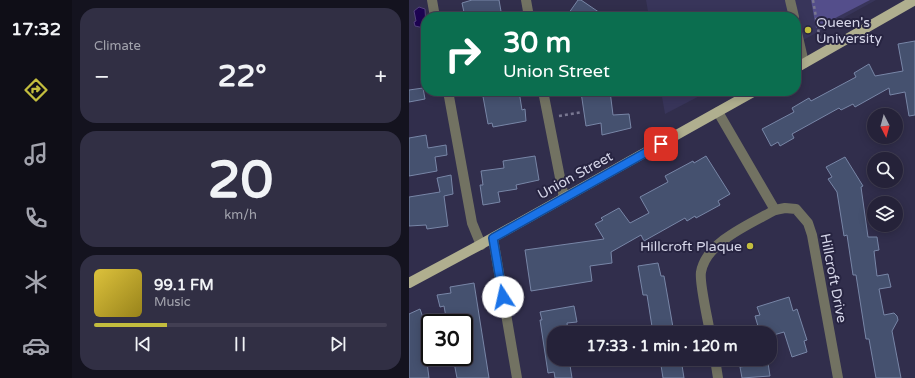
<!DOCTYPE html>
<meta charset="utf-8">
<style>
:root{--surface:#252239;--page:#312f44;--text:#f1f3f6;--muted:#a3a4ae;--line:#423f53;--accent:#c3bd3e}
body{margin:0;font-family:"Varela Round",sans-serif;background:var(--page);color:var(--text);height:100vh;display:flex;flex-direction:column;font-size:15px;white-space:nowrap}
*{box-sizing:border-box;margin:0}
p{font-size:13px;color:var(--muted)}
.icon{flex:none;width:22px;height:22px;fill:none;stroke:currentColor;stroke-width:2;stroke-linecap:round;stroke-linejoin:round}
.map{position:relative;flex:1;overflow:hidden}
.panel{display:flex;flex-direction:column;gap:8px;padding:8px;background:#14131f;width:337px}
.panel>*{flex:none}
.guide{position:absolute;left:12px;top:12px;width:380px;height:84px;border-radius:16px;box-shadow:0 2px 10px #0003,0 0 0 1px var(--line);background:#0b6e4f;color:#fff;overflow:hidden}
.needle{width:26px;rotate:174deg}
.buttons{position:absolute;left:458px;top:108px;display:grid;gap:8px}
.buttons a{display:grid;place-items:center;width:36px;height:36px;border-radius:50%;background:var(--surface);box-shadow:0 2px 10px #0003,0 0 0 1px var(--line);font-size:20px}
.speed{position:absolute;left:12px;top:314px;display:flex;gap:8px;font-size:20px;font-weight:700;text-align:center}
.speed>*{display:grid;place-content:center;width:52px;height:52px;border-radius:50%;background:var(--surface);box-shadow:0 2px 10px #0003,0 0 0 1px var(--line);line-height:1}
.speed .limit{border:2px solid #111;border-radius:6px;background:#fff;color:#111}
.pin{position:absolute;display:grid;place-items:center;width:34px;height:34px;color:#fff;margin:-17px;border-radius:8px;box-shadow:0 2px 6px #0006}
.me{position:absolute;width:44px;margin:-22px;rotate:350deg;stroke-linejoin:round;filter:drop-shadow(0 0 3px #0008)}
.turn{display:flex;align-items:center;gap:14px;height:84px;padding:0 16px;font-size:18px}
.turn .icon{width:52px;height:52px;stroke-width:2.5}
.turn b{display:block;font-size:28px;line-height:34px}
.big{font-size:30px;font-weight:700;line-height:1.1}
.panel .tile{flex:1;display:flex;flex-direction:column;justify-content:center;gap:6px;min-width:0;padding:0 14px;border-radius:16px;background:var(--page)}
.panel .dial{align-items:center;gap:0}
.dial b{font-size:52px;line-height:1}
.song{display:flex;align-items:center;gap:12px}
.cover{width:48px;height:48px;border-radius:6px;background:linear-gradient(135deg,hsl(50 70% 55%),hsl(50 70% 35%))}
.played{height:4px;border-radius:2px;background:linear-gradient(90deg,var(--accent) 25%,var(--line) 25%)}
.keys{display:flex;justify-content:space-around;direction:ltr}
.heat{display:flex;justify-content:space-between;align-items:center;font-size:22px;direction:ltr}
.trip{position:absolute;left:138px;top:326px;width:230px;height:40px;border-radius:16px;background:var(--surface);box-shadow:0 2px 10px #0003,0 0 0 1px var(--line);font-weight:700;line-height:40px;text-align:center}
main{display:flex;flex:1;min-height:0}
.tab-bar{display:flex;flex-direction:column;width:72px;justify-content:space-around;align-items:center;background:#0f0e17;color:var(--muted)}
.tab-bar .icon{width:28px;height:28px}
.tab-bar .current{color:var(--accent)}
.tab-bar b{font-size:18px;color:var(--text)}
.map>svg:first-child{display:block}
</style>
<main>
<nav class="tab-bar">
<b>17:32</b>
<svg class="icon current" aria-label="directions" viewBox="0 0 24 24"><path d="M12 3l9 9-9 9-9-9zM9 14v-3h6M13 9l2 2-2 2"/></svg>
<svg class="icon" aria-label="music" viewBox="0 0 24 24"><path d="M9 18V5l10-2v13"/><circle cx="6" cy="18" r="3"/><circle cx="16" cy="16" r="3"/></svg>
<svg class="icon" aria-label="phone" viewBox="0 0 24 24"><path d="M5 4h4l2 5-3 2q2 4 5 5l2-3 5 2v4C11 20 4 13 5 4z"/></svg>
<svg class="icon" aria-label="climate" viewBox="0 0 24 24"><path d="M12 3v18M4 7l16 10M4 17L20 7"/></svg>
<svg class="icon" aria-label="car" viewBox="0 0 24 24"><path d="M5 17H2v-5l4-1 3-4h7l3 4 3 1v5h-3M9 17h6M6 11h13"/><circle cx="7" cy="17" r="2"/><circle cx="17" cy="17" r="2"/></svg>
</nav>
<section class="panel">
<div class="tile"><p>Climate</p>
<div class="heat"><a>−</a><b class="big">22°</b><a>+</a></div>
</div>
<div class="tile dial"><b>20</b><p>km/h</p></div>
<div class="tile">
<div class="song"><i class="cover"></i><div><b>99.1 FM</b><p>Music</p></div></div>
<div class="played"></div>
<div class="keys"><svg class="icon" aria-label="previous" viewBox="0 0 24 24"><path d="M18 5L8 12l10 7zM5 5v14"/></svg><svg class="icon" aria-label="pause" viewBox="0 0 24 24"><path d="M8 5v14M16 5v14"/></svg><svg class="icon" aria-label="next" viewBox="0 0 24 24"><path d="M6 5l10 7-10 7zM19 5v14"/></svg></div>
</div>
</section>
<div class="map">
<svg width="506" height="378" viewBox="0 0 506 378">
<rect width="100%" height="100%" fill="#312e4c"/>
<!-- built -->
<g fill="#38355a">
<path d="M237,0h230l-80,44v-27h-147z"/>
<path d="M252,91h48l-44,23z"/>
</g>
<!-- green -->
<path fill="#544e8b" d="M402,0h59l-54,28z"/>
<!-- water -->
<path fill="#1d0452" stroke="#54437f" d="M10,7l6,2 1,18 -2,1 -9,-2 -1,-4 2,-1 -2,-10z"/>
<!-- building -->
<g fill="#45516f" stroke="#7886a7">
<path d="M63,0h27l3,17h-37l-3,-14z"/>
<path d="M169,0h3l25,17h-40z"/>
<path d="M506,41v74l-6,1 -4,-24 -15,3 -1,-7 -34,19 -2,-3 -12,6 -2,-2 -47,26 2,4 -14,8 -2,-4 -7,4 -9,-17 32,-17 -2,-4 17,-10 2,3 45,-24 -2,-4 15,-9 6,12 28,-5 -5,-27z"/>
<path d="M14,88l2,11 -16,3v-12z"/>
<path d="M73,91h37l3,19 3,-1 1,12 -33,6 -1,-4 -4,1z"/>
<path d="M181,91h20l3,24 16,-1 2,14 -29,7 -1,-12 -15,3 -5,-34z"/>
<path d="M17,135l2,13 18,-3 1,10 -12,2 2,14 -28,5v-38z"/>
<path d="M126,156l4,24 -23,5 1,4 -19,3 2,10 -17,3 -3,-20h3l-2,-14 23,-3 -1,-7z"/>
<path d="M297,156l24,38 -12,7 2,4 -24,13 -1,-2 -8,5 -2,-3 -41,23 -3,-6 -30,17 1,11 -22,3 2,15 -61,10 -6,-41 79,-11 -9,-15 8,-4 -2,-2 18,-10 11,15 19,-10 -9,-16 28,-15 -3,-6 28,-15 1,2z"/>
<path d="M436,157l18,29 -2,1 7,50h9l2,13 -5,1 3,25 11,-2 3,13 -12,2 5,26 10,-2 3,3 1,4 -6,11 9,47h-25l-7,-39h-3l-10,-64h-3l-6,-40 -3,1 -7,-44 -9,-13 4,-2 -6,-10z"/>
<path d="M42,175l2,19 -9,2 4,30 -21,3 -1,-4 -17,1v-29l31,-5 -3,-14z"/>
<path d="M249,263l3,13h3l10,57h-21l-6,-38h-4l-5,-29z"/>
<path d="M65,283l15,95h-32l-4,-21h11v-34h-17l-3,-17 -4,1 -3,-12 14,-2 -1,-6z"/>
<path d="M380,297l4,14 4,-2 10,31 -3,1 3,11 -15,5 -8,-25 -14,4v-3h-10l-5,-17 5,-1 -3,-8z"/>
<path d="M165,306l3,16 -10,1 1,10h-14v26h15l3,19h-17l-1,-6 -6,1 -8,-53h2l-2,-8z"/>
<path d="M11,309l7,20 -4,2 6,47h-20v-64z"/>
<path d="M251,359h21l3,19h-21z"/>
<path d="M359,363l2,13 -28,2 -2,-11z"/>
</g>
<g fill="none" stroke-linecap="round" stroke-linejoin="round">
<!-- path -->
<g stroke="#797791" stroke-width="2.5" stroke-dasharray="3 3" stroke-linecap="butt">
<path d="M404,0l7,40"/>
<path d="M150,116l23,-4"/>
</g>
<!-- minor -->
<g stroke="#727262" stroke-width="10">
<path d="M23,0l3,17"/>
<path d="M117,0l3,17"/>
<path d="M381,0l4,17"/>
<path d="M387,28l8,35"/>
<path d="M39,91l24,132 9,22"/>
<path d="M134,91l21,107"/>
<path d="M309,112l57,98"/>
<path d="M84,238l24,140"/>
<path d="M301,333c-2,-13 -11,-51 -9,-61 5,-30 49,-48 74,-62l10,-2 11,1 12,14 4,12 26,143"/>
<path d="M306,359l3,19"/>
</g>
<!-- major -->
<g stroke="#b0af8f" stroke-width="10">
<path d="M387,68l119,-68"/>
<path d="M0,283l69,-37 277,-155"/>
</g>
</g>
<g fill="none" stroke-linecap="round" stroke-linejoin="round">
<!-- route casing -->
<g stroke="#114b97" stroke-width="10">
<path id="route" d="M94,297l-10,-59 168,-94"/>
</g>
<!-- route -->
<use href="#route" stroke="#1a73e8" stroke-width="7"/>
</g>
<!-- markers -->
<g fill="#c3bd3e" stroke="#272441" stroke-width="1.5">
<circle cx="399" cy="30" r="4"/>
<circle cx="341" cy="246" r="4"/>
</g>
<g text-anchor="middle" stroke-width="4" stroke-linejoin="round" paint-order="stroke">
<!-- poi labels -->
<g font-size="14" fill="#d6d6e9" stroke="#272441" text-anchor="start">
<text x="407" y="27">Queen's<tspan x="407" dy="16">University</tspan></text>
<text x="333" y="251" text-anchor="end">Hillcroft Plaque</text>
</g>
<!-- street labels -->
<g font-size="14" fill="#d6d6e9" stroke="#272441">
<text transform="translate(166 175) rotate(-29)" y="5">Union Street</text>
<text transform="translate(425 278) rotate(79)" y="5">Hillcroft Drive</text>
</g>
</g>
</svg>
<div class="buttons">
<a><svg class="needle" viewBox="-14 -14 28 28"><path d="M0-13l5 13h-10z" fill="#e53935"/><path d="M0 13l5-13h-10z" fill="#a3a4ae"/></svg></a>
<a><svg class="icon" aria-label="search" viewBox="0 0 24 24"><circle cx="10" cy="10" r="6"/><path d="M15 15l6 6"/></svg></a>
<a><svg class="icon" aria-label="layers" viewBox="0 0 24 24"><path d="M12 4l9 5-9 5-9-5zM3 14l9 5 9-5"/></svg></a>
</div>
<div class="speed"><div class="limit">30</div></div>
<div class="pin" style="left:252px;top:144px;background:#d93025"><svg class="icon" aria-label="arrive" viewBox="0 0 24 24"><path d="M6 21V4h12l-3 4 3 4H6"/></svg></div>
<svg class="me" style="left:94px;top:297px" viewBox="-20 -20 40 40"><circle r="19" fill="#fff"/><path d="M0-13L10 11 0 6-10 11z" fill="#1a73e8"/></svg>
<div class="trip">17:33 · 1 min · 120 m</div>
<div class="guide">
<div class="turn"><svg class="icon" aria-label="right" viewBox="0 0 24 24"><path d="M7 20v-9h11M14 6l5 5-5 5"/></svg><div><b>30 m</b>Union Street</div></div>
</div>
</div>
</main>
